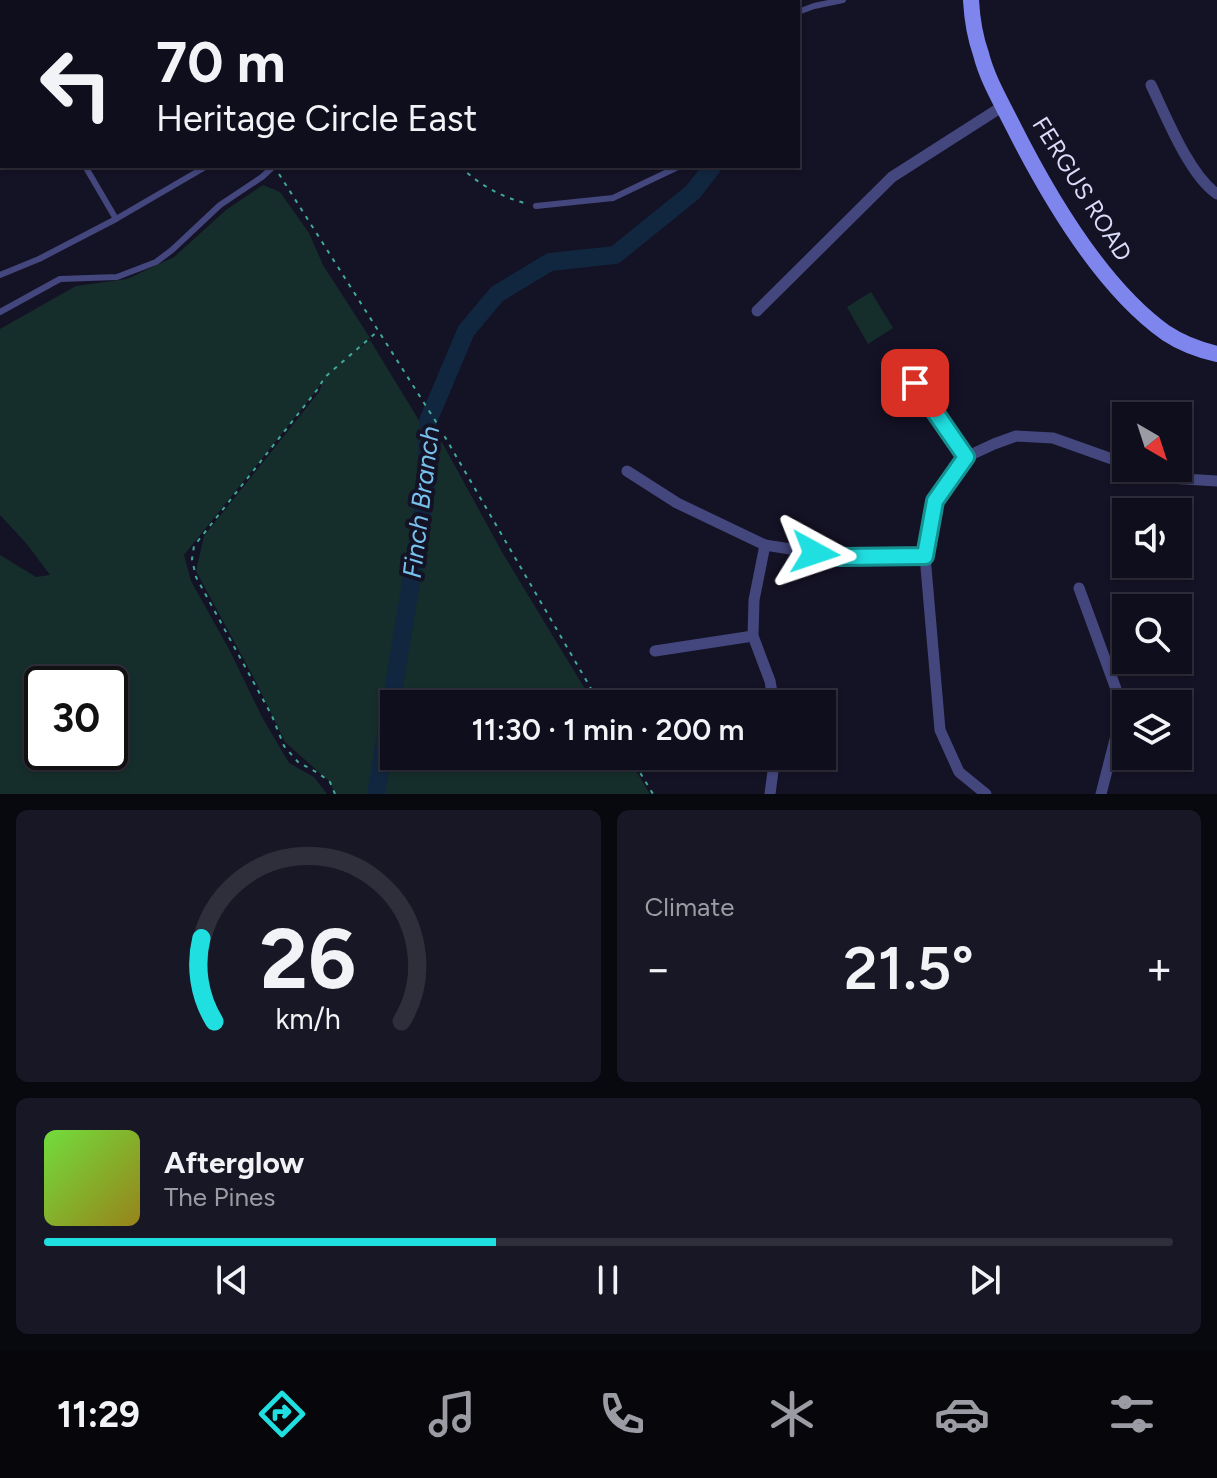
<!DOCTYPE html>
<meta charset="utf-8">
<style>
:root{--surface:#0f0e1c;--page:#181725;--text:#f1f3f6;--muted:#9b9ca3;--line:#2f2e3b;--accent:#20dfe1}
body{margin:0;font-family:Figtree,sans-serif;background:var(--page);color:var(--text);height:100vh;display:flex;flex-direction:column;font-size:30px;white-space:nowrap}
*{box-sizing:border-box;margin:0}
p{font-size:26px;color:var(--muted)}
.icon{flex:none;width:44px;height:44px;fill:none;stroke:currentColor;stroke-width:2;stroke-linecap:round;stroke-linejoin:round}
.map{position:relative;height:794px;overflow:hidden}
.side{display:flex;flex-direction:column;gap:16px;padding:16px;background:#08080f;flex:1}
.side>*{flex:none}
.hud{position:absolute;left:0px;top:0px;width:800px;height:168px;box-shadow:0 2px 6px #0004,0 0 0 2px var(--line);background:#0f0e1c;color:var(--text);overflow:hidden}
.needle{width:52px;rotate:141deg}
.tools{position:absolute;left:1112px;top:402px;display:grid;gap:16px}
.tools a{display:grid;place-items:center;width:80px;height:80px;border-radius:0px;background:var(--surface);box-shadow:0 2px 6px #0004,0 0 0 2px var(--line);font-size:40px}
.speed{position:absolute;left:24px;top:666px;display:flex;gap:16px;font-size:40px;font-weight:700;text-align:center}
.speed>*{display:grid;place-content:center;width:104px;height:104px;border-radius:50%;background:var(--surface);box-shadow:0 2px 6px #0004,0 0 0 2px var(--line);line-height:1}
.speed .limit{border:4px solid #111;border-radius:12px;background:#fff;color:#111}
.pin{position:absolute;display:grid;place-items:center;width:68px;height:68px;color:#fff;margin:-34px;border-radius:16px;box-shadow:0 4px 12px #0006}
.me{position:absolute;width:88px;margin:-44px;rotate:95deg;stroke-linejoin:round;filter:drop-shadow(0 0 6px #0008)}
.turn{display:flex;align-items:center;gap:28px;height:168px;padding:0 24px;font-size:36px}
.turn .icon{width:104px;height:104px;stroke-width:2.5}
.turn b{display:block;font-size:56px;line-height:68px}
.big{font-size:60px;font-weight:600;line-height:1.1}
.side .card{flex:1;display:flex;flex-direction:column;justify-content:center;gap:12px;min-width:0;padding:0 28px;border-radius:12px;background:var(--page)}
.side .dial{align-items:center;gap:0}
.dial svg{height:208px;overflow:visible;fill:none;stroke:var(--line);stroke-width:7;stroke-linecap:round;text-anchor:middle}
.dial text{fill:var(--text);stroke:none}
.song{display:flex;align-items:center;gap:24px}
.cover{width:96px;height:96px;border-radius:12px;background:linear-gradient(135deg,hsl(100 70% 55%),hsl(50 70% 35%))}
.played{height:8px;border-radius:4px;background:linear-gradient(90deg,var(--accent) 40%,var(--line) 40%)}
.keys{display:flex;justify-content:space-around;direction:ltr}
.heat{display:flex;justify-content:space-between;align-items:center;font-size:44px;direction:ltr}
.side .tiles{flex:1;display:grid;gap:16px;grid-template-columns:1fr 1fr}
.card:last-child{grid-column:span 2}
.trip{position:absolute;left:380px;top:690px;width:456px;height:80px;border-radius:0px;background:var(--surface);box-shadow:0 2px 6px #0004,0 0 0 2px var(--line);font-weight:600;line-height:80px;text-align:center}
.dock{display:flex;height:128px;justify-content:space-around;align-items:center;background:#06060b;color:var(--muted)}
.dock .icon{width:56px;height:56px}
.dock .active{color:var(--accent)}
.dock b{font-size:36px;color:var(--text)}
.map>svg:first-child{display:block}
</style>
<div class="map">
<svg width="1217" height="794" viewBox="0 0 1217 794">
<rect width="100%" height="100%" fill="#141225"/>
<!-- green -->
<g fill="#162e2b" fill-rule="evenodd">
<path d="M263,185l17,7 29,41 14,32 47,73 -17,15 17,-13 50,82 18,13 64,117 92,152h-200v52h233l23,38h-315l-5,-12 -45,-40 -29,-60 -60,-111 8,-35 115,-144 5,-13 -7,11 -133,165 7,26 39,70 32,66 27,46 25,14 13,17h-327v-239l36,22 14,-2 -24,-32 -26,-28v-186l76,-43 51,-7 47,-22 52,-47zM42,684h68v68h-68z"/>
<path d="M871,292l22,36 -25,16 -21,-37z"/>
</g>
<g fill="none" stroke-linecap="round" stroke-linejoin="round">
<!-- river -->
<g stroke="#11263f" stroke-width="18">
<path d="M769,2l4,-2"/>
<path d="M376,794l50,-302 2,-71 38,-90 31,-37 53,-32 65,-7 78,-63 20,-26"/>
</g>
<!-- path -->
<g stroke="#40a999" stroke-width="2" stroke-dasharray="4 6" stroke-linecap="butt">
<path d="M545,2l4,-2"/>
<path d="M645,2v-2"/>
<path d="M460,166c19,19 41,31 68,38"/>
<path d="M279,174l159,251 162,279"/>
<path d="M630,756l23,38"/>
<path d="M335,794l-5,-12 -12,-9 -20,-11 -14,-16 -12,-30 -76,-139 -4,-18 2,-13 123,-156 8,-13 53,-46"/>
</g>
<!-- lane -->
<g stroke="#44477d" stroke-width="6">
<path d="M64,0l1,2"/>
<path d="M442,2v-2"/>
<path d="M798,12l16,-6 29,-6"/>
<path d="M0,19l2,3"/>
<path d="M85,166l31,53 91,-53"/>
<path d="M152,166h3"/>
<path d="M536,206l77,-8 67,-32"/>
<path d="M0,275l39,-16 77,-40"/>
<path d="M0,312l60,-33 57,-2 39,-15 16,-12 48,-45 42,-28 12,-11"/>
</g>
<!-- street -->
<g stroke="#44477d" stroke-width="11">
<path d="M1151,85c15,31 38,90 66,109"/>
<path d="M757,311l135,-134 111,-71"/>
<path d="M915,383l51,74"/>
<path d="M1138,468l30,10 49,3"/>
<path d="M627,471l50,32 88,42 76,12 84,-1"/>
<path d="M765,545l-11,55 -1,36 17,45 4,23"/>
<path d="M1079,588l37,101 5,27 -20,78"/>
<path d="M655,651l98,-15"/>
<path d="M770,794l5,-38"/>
<path d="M986,794l-27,-22 -19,-42 -15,-174 10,-55 31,-44 28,-13 22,-8 37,2 73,26"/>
</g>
<!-- secondary -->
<path stroke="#7e86ee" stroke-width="16" d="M971,0c1,19 4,37 10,54 6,24 19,46 30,68 35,70 90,165 155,211 15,10 34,17 51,21"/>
</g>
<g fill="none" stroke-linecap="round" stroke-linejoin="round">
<!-- route casing -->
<g stroke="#159192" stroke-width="20">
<path id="route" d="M815,553l26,4 84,-1 10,-55 31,-44 -51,-74"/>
</g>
<!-- route -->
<use href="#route" stroke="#20dfe1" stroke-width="14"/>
</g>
<g text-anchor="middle" stroke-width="8" stroke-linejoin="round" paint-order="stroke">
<!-- street labels -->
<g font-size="24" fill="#dcdbfa" stroke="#141225">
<text transform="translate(1082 189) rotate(58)" y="8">FERGUS ROAD</text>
</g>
<!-- water labels -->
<g font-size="26" font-style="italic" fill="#77c1ec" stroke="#141225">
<text transform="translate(421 502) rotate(-83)" y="9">Finch Branch</text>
</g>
</g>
</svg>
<div class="tools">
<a><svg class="needle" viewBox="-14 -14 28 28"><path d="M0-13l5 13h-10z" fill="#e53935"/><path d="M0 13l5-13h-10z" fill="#9b9ca3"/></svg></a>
<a><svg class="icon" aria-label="sound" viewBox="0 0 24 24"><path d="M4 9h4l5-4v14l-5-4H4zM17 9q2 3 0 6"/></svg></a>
<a><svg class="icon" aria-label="search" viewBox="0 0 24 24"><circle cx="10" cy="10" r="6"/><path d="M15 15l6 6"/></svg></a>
<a><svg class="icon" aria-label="layers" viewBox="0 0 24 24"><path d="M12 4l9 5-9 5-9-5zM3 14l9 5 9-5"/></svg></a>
</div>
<div class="speed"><div class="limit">30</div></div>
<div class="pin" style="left:915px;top:383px;background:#d93025"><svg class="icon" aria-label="arrive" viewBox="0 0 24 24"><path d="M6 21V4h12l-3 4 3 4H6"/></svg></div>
<svg class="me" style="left:815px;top:553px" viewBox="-20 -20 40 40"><path d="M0-17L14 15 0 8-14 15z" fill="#20dfe1" stroke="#fff" stroke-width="4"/></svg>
<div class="trip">11:30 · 1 min · 200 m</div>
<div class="hud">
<div class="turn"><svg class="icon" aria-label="left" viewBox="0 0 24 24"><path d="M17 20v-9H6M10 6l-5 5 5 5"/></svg><div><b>70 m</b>Heritage Circle East</div></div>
</div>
</div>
<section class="side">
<div class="tiles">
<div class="card dial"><svg viewBox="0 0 100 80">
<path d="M14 69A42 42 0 1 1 86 69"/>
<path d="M14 69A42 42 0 0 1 9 37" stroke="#20dfe1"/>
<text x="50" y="56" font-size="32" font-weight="700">26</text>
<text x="50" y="72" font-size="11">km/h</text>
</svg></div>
<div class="card"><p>Climate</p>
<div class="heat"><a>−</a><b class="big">21.5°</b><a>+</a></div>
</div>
<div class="card">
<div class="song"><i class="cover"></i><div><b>Afterglow</b><p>The Pines</p></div></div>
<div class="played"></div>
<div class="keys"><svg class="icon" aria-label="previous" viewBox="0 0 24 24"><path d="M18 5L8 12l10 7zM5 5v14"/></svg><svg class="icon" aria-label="pause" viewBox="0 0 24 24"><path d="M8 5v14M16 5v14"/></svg><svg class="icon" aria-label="next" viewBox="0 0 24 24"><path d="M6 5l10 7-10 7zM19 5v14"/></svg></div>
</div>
</div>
</section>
<nav class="dock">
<b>11:29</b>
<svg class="icon active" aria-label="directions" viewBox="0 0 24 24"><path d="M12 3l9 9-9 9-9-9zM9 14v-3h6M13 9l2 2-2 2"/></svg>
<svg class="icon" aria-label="music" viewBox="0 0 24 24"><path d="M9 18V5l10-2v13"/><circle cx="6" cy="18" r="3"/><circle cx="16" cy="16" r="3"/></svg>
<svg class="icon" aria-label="phone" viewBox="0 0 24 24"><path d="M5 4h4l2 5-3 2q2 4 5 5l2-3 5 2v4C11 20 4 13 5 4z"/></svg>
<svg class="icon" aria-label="climate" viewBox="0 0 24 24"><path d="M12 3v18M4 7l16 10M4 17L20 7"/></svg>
<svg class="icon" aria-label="car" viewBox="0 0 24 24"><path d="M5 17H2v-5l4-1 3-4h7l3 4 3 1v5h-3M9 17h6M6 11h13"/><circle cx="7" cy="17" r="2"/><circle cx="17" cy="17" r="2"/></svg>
<svg class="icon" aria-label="filters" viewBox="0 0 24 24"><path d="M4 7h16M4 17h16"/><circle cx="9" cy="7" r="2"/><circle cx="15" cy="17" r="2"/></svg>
</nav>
